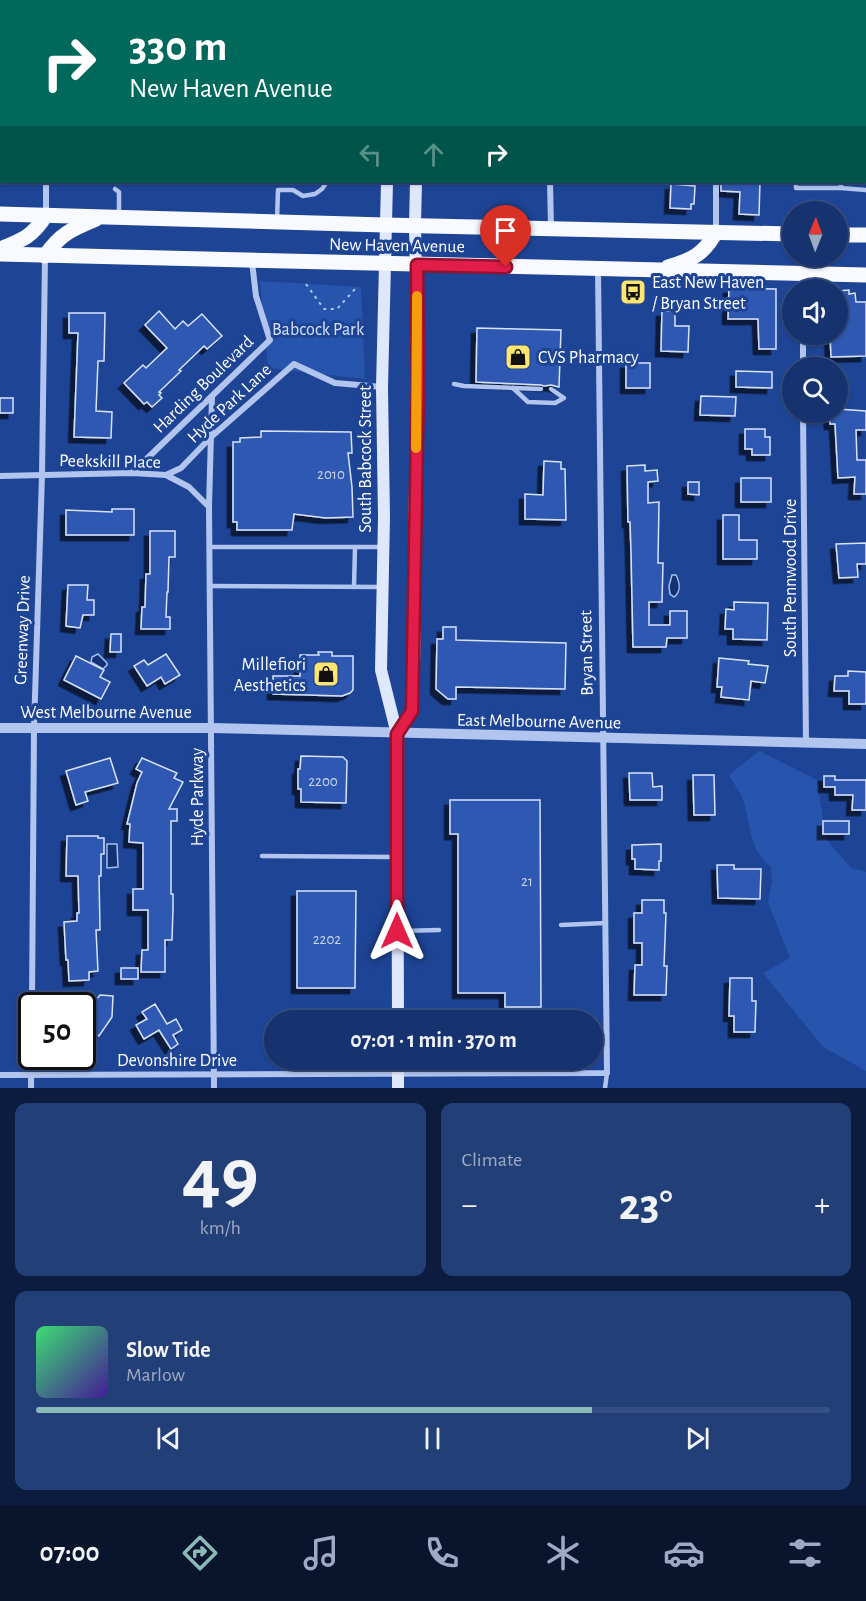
<!DOCTYPE html>
<meta charset="utf-8">
<style>
:root{--surface:#163370;--page:#233f78;--text:#f1f3f6;--muted:#9eaac3;--line:#354e83;--accent:#8bbbb9}
body{margin:0;font-family:"Alegreya Sans",sans-serif;background:var(--page);color:var(--text);height:100vh;display:flex;flex-direction:column;font-size:22px;white-space:nowrap}
*{box-sizing:border-box;margin:0}
p{font-size:20px;color:var(--muted)}
.icon{flex:none;width:33px;height:33px;fill:none;stroke:currentColor;stroke-width:2;stroke-linecap:round;stroke-linejoin:round}
.map{position:relative;height:1088px;overflow:hidden}
.drawer{display:flex;flex-direction:column;gap:15px;padding:15px;background:#0c1c3e;flex:1}
.drawer>*{flex:none}
.hud{position:absolute;left:0px;top:0px;width:867px;height:183px;box-shadow:0 2px 4px #0004,0 0 0 2px var(--line);background:#00695c;color:#fff;overflow:hidden}
.needle{width:39px;rotate:1deg}
.controls{position:absolute;left:782px;top:201px;display:grid;gap:12px}
.controls a{display:grid;place-items:center;width:66px;height:66px;border-radius:50%;background:var(--surface);box-shadow:0 2px 4px #0004,0 0 0 2px var(--line);font-size:30px}
.speed{position:absolute;left:18px;top:992px;display:flex;gap:12px;font-size:30px;font-weight:700;text-align:center}
.speed>*{display:grid;place-content:center;width:78px;height:78px;border-radius:50%;background:var(--surface);box-shadow:0 2px 4px #0004,0 0 0 2px var(--line);line-height:1}
.speed .limit{border:3px solid #111;border-radius:9px;background:#fff;color:#111}
.pin{position:absolute;display:grid;place-items:center;width:51px;height:51px;color:#fff;margin:-62px -26px;border-radius:50% 50% 50% 0;rotate:-45deg;box-shadow:0 0 6px #0007}
.pin .icon{rotate:45deg}
.me{position:absolute;width:66px;margin:-33px;rotate:0deg;stroke-linejoin:round;filter:drop-shadow(0 0 4px #0008)}
.turn{display:flex;align-items:center;gap:21px;height:126px;padding:0 30px;font-size:27px}
.turn .icon{width:78px;height:78px;stroke-width:2.5}
.turn b{display:block;font-size:42px;line-height:51px}
.lanes{display:flex;align-items:center;height:57px;padding:0 30px;background:#0003;justify-content:center;gap:30px;direction:ltr}
.lanes .off{opacity:.35}
.big{font-size:45px;font-weight:600;line-height:1.1}
.drawer .tile{flex:1;display:flex;flex-direction:column;justify-content:center;gap:9px;min-width:0;padding:0 21px;border-radius:12px;background:var(--page)}
.drawer .dial{align-items:center;gap:0}
.dial b{font-size:78px;line-height:1}
.song{display:flex;align-items:center;gap:18px}
.cover{width:72px;height:72px;border-radius:9px;background:linear-gradient(135deg,hsl(140 70% 55%),hsl(260 70% 35%))}
.played{height:6px;border-radius:3px;background:linear-gradient(90deg,var(--accent) 70%,var(--line) 70%)}
.keys{display:flex;justify-content:space-around;direction:ltr}
.heat{display:flex;justify-content:space-between;align-items:center;font-size:33px;direction:ltr}
.drawer .tiles{flex:1;display:grid;gap:15px;grid-template-columns:1fr 1fr}
.tile:last-child{grid-column:span 2}
.trip{position:absolute;left:264px;top:1010px;width:339px;height:60px;border-radius:30px;background:var(--surface);box-shadow:0 2px 4px #0004,0 0 0 2px var(--line);font-weight:600;line-height:60px;text-align:center}
.menu{display:flex;height:96px;justify-content:space-around;align-items:center;background:#09142d;color:var(--muted)}
.menu .icon{width:42px;height:42px}
.menu .selected{color:var(--accent)}
.menu b{font-size:27px;color:var(--text)}
.map>svg:first-child{display:block}
</style>
<div class="map">
<svg width="866" height="1088" viewBox="0 0 866 1088">
<defs>
<filter id="shadow"><feDropShadow dx="-5.5" dy="5.5" stdDeviation="0" flood-color="#0009"/></filter>
</defs>
<rect width="100%" height="100%" fill="#1e4495"/>
<!-- green -->
<g fill="#2754ad">
<path d="M260,281l101,6 4,92 -97,-11z"/>
<path d="M759,751l58,29 9,59 25,29 15,4v199l-43,-24 -60,-74 27,-15 -22,-55 4,-23 -1,-13c-24,-20 -19,-40 -28,-67 -3,-9 -10,-17 -14,-25z"/>
</g>
<!-- water -->
<g fill="#143273" stroke="#a4bef0" stroke-width="1.5">
<path d="M672,575h4c4,8 5,17 -2,22l-4,-3 -1,-8z"/>
<path d="M98,654l9,9v2l-4,4 -12,-7 1,-5z"/>
<path d="M107,844h10l1,23 -11,1z"/>
</g>
<!-- building -->
<g fill="#2d59b2" stroke="#d7e3fa" stroke-width="1.5" filter="url(#shadow)">
<path d="M721,182h39l-1,33 -20,-1 1,-22 -19,-1z"/>
<path d="M671,184l24,2 -1,18h-3v5l-21,-1z"/>
<path d="M729,288l47,1v60h-17l-1,-30h-30z"/>
<path d="M849,290v4l6,-1 1,9h10v54l-35,1 -1,-23h7v-41l1,-2z"/>
<path d="M159,311l16,18 8,-8 5,5 14,-12 20,22 -15,13 -3,-3 -25,24 2,1 -22,21 2,1 -2,2 3,3 -10,9 -5,-5 -3,2 -20,-21 19,-18 3,3 21,-20 -22,-23z"/>
<path d="M662,311h13v15h14l-1,26 -27,-1z"/>
<path d="M69,313h36l-1,48h-6l-2,50 16,1 -1,26 -37,-1 4,-104h-9z"/>
<path d="M477,328l84,2 -2,57 -8,-2 -7,1 -3,-1 -65,-3z"/>
<rect x="626" y="363" width="24" height="25"/>
<path d="M736,371l36,1v16l-36,-1z"/>
<path d="M701,396l35,1 -1,19 -35,-1z"/>
<rect x="0" y="398" width="13" height="15"/>
<path d="M837,409l29,2v19h-10l1,30h9v34h-12l1,-17 -17,1 -3,-54h-5l-1,-12h8z"/>
<path d="M745,429h20v8h5v18h-18v-6h-7z"/>
<path d="M261,431l90,1 1,21h-4l4,34 1,30 -27,1 -32,-4 -2,16h-55v-8h-4v-80h7v-4l21,-1z"/>
<path d="M544,461l17,1v7h4l1,51 -41,-1v-25l18,1z"/>
<path d="M645,465v6l12,-1 1,11 -10,1v21l11,-1 -1,61h5l-1,39h-13v23h21v-14h17v27h-20l-1,9h-33l-2,-96 -1,-29h-2l-1,-56z"/>
<rect x="741" y="478" width="30" height="24"/>
<path d="M688,482h11v13l-11,-1z"/>
<path d="M112,509h22v26h-68v-25l46,2z"/>
<path d="M723,515h16v25h18v19h-34z"/>
<path d="M150,531h25v26h-6l-1,35h-1l-1,25h4v12h-29l1,-22h3l1,-33h4z"/>
<path d="M866,543v21h-9l1,13 -19,1 -3,-34z"/>
<path d="M68,585h20l-1,15h7v15h-11l-3,13 -14,-2z"/>
<path d="M734,602l34,1 -1,37 -34,-1v-10h-8l1,-20 8,1z"/>
<path d="M443,627h13v13l110,3 -1,46 -109,-2v12h-8l-12,-10 1,-50h6z"/>
<path d="M111,634h10v18h-11z"/>
<path d="M318,652h14v4h21v34l-3,3 -8,3 -69,-2v-18h27v-21h19z"/>
<path d="M166,654l14,21 -15,9 -4,-7 -14,9 -13,-20 10,-6 4,5z"/>
<path d="M76,656l28,14 -4,7 10,5 -9,17 -37,-19z"/>
<path d="M719,658l30,3 -1,3 20,2 -3,17 -14,-2 -2,19 -28,-3 1,-10h-5z"/>
<path d="M848,671l18,1v32h-17v-13h-15l1,-15h13z"/>
<path d="M301,756l42,1 4,4 -1,42 -45,-1v-13h-3v-20h2z"/>
<path d="M110,758l8,25 -33,9 3,9 -12,4 -10,-34z"/>
<path d="M142,758l35,15 -3,5 9,4 -14,27h8v12h-6v73h2v15l-1,31h-7v32h-24l1,-22h6v-40h-15v-21h10v-46l-14,-1 1,-18h-3l10,-41 5,-11 -6,-3z"/>
<path d="M629,773h23l1,14 9,-1v14h-32z"/>
<path d="M693,775h21l1,40h-21z"/>
<path d="M824,776h11v4h31v30h-14l1,-15h-18v-8h-11z"/>
<path d="M450,800h90l1,207h-36v-14h-47v-159h-8z"/>
<rect x="823" y="821" width="26" height="13"/>
<path d="M67,836h31v2h6v16h-3v22h-2l1,54h-4l2,41 -9,1v8l-20,1 -1,-21h-2l-2,-38 13,-1v-8h2l-1,-37h-12z"/>
<path d="M661,844v17h-2v9l-24,-1v-10h-3v-14z"/>
<path d="M717,865h17v4h27l-1,30 -42,-1z"/>
<path d="M297,891h59l-1,97h-58z"/>
<path d="M642,900h22v13h2l-2,53h3l-1,29h-32l1,-30h7v-22h-8v-30h8z"/>
<rect x="121" y="968" width="17" height="11"/>
<path d="M730,978h22v23h4l-1,31h-21v-16h-5z"/>
<path d="M100,995l13,1 -1,21 -13,19 -17,-11v-25l9,6z"/>
<path d="M155,1004l12,20 9,-5 6,11 -9,5 5,9 -7,5 -12,-19 -15,9 -8,-14 11,-6 -5,-7z"/>
</g>
<g fill="none" stroke-linecap="round" stroke-linejoin="round">
<!-- path -->
<path stroke="#b1c5ef" stroke-width="2" stroke-dasharray="3 4.5" stroke-linecap="butt" d="M306,284l18,25h13l18,-20"/>
<!-- service -->
<g stroke="#b1c5ef" stroke-width="4.5">
<path d="M290,2v-2"/>
<path d="M796,182v6h45v-6"/>
<path d="M841,188l25,2"/>
<path d="M115,189l4,3v23"/>
<path d="M277,220l1,-30h15l10,6 12,-2 7,-5 5,-7"/>
<path d="M454,384l10,2 77,3"/>
<path d="M513,388l15,14 27,1 9,-5 -13,-9"/>
<path d="M209,547h172"/>
<path d="M210,586l171,1"/>
<path d="M354,587l1,-40"/>
<path d="M262,856l135,1"/>
<path d="M561,925l44,-2"/>
<path d="M400,931l39,-1"/>
<path d="M605,1088l2,-15"/>
</g>
<!-- minor -->
<g stroke="#b1c5ef" stroke-width="6">
<path d="M547,0v2"/>
<path d="M715,0v2"/>
<path d="M49,2v-2"/>
<path d="M550,182l1,46"/>
<path d="M716,182v50"/>
<path d="M46,214v-32"/>
<path d="M803,275v15"/>
<path d="M803,334v34"/>
<path d="M212,397l-3,110 5,581"/>
<path d="M803,412l3,331"/>
<path d="M132,473l138,-133 -14,-44 -4,-34"/>
<path d="M166,475l15,-7 30,-31 83,-73 41,19 47,4"/>
<path d="M0,476l132,-3 34,2 23,12 20,20"/>
<path d="M32,1005l2,-277 8,-253 3,-219"/>
<path d="M0,1075l607,-2 -9,-803"/>
<path d="M31,1088l1,-82"/>
</g>
<!-- tertiary -->
<path stroke="#b1c5ef" stroke-width="10" d="M0,728h212l654,16"/>
<!-- secondary -->
<g stroke="#dee7fb" stroke-width="12">
<path d="M393,2v-2"/>
<path d="M423,2v-2"/>
<path d="M387,182l-5,205 2,130 -3,153 16,64 1,286"/>
<path d="M397,734l15,-23 1,-19 2,-58 -1,-107 4,-143 -3,-159 1,-43"/>
<path d="M398,1059v29"/>
</g>
<!-- primary -->
<g stroke="#f8faff" stroke-width="15">
<path d="M0,214l385,11 407,9"/>
<path d="M837,235h29"/>
<path d="M0,249c23,-9 32,-12 46,-34"/>
<path d="M0,254l866,21"/>
<path d="M45,256c15,-22 27,-27 51,-37"/>
<path d="M668,267c24,-7 36,-13 48,-35"/>
<path d="M805,274l12,-18"/>
</g>
</g>
<g fill="none" stroke-linecap="round" stroke-linejoin="round">
<!-- route casing -->
<g stroke="#92132f" stroke-width="15">
<path id="route" d="M397,931v-197l15,-23 6,-327 -1,-119 89,2"/>
</g>
<!-- route -->
<use href="#route" stroke="#e11d48" stroke-width="10"/>
<!-- slow -->
<path stroke="#f59e0b" stroke-width="10" d="M416,448l1,-152"/>
</g>
<!-- icons -->
<defs>
<g id="bus-square" transform="scale(1.35)"><rect x="-9" y="-9" width="18" height="18" rx="4" fill="#fde570" stroke="#1e4495"/><path d="M-5-6H5V4H4V6H2V4H-2V6H-4V4H-5ZM-3.5-4V0h7V-4ZM-3.5 1.2v1.5H-2V1.2ZM2 1.2v1.5H3.5V1.2Z" fill="#111"/></g>
<g id="shop-square" transform="scale(1.35)"><rect x="-9" y="-9" width="18" height="18" rx="4" fill="#fde570" stroke="#1e4495"/><path d="M-5-2.5h2.3a2.7 3.5 0 0 1 5.4 0H5L5.5 6h-11ZM-1.5-2.5h3a1.5 2.3 0 0 0-3 0Z" fill="#111"/></g>
</defs>
<g fill-rule="evenodd">
<use href="#bus-square" x="633" y="292"/>
<use href="#shop-square" x="518" y="357"/>
<use href="#shop-square" x="326" y="674"/>
</g>
<g text-anchor="middle" stroke-width="6" stroke-linejoin="round" paint-order="stroke">
<!-- number labels -->
<g font-size="15" fill="#cad6ec">
<text x="331" y="479">2010</text>
<text x="323" y="786">2200</text>
<text x="527" y="886">21</text>
<text x="327" y="944">2202</text>
</g>
<!-- street labels -->
<g font-size="18" fill="#fff" stroke="#1e4495">
<text transform="translate(397 245) rotate(1)" y="6">New Haven Avenue</text>
<text transform="translate(203 384) rotate(-44)" y="6">Harding Boulevard</text>
<text transform="translate(229 403) rotate(-43)" y="6">Hyde Park Lane</text>
<text transform="translate(365 459) rotate(-90)" y="6">South Babcock Street</text>
<text transform="translate(110 461) rotate(1)" y="6">Peekskill Place</text>
<text transform="translate(790 578) rotate(-90)" y="6">South Pennwood Drive</text>
<text transform="translate(22 630) rotate(-88)" y="6">Greenway Drive</text>
<text transform="translate(586 653) rotate(-91)" y="6">Bryan Street</text>
<text x="106" y="718">West Melbourne Avenue</text>
<text transform="translate(539 721) rotate(1)" y="6">East Melbourne Avenue</text>
<text transform="translate(197 797) rotate(-90)" y="6">Hyde Parkway</text>
<text x="177" y="1066">Devonshire Drive</text>
</g>
<!-- poi labels -->
<g font-size="18" fill="#fff" stroke="#1e4495" text-anchor="start">
<text x="652" y="288">East New Haven<tspan x="652" dy="21">/ Bryan Street</tspan></text>
<text x="538" y="363">CVS Pharmacy</text>
<text x="306" y="670" text-anchor="end">Millefiori<tspan x="306" dy="21">Aesthetics</tspan></text>
</g>
<!-- park labels -->
<g font-size="18" fill="#d7e3fa" stroke="#1e4495">
<text x="318" y="335">Babcock Park</text>
</g>
</g>
</svg>
<div class="controls">
<a><svg class="needle" viewBox="-14 -14 28 28"><path d="M0-13l5 13h-10z" fill="#e53935"/><path d="M0 13l5-13h-10z" fill="#9eaac3"/></svg></a>
<a><svg class="icon" aria-label="sound" viewBox="0 0 24 24"><path d="M4 9h4l5-4v14l-5-4H4zM17 9q2 3 0 6"/></svg></a>
<a><svg class="icon" aria-label="search" viewBox="0 0 24 24"><circle cx="10" cy="10" r="6"/><path d="M15 15l6 6"/></svg></a>
</div>
<div class="speed"><div class="limit">50</div></div>
<div class="pin" style="left:506px;top:267px;background:#d93025"><svg class="icon" aria-label="arrive" viewBox="0 0 24 24"><path d="M6 21V4h12l-3 4 3 4H6"/></svg></div>
<svg class="me" style="left:397px;top:931px" viewBox="-20 -20 40 40"><path d="M0-17L14 15 0 8-14 15z" fill="#e11d48" stroke="#fff" stroke-width="4"/></svg>
<div class="trip">07:01 · 1 min · 370 m</div>
<div class="hud">
<div class="turn"><svg class="icon" aria-label="right" viewBox="0 0 24 24"><path d="M7 20v-9h11M14 6l5 5-5 5"/></svg><div><b>330 m</b>New Haven Avenue</div></div>
<div class="lanes"><svg class="icon off" aria-label="left" viewBox="0 0 24 24"><path d="M17 20v-9H6M10 6l-5 5 5 5"/></svg><svg class="icon off" aria-label="ahead" viewBox="0 0 24 24"><path d="M12 20V5M6 11l6-6 6 6"/></svg><svg class="icon" aria-label="right" viewBox="0 0 24 24"><path d="M7 20v-9h11M14 6l5 5-5 5"/></svg></div>
</div>
</div>
<section class="drawer">
<div class="tiles">
<div class="tile dial"><b>49</b><p>km/h</p></div>
<div class="tile"><p>Climate</p>
<div class="heat"><a>−</a><b class="big">23°</b><a>+</a></div>
</div>
<div class="tile">
<div class="song"><i class="cover"></i><div><b>Slow Tide</b><p>Marlow</p></div></div>
<div class="played"></div>
<div class="keys"><svg class="icon" aria-label="previous" viewBox="0 0 24 24"><path d="M18 5L8 12l10 7zM5 5v14"/></svg><svg class="icon" aria-label="pause" viewBox="0 0 24 24"><path d="M8 5v14M16 5v14"/></svg><svg class="icon" aria-label="next" viewBox="0 0 24 24"><path d="M6 5l10 7-10 7zM19 5v14"/></svg></div>
</div>
</div>
</section>
<nav class="menu">
<b>07:00</b>
<svg class="icon selected" aria-label="directions" viewBox="0 0 24 24"><path d="M12 3l9 9-9 9-9-9zM9 14v-3h6M13 9l2 2-2 2"/></svg>
<svg class="icon" aria-label="music" viewBox="0 0 24 24"><path d="M9 18V5l10-2v13"/><circle cx="6" cy="18" r="3"/><circle cx="16" cy="16" r="3"/></svg>
<svg class="icon" aria-label="phone" viewBox="0 0 24 24"><path d="M5 4h4l2 5-3 2q2 4 5 5l2-3 5 2v4C11 20 4 13 5 4z"/></svg>
<svg class="icon" aria-label="climate" viewBox="0 0 24 24"><path d="M12 3v18M4 7l16 10M4 17L20 7"/></svg>
<svg class="icon" aria-label="car" viewBox="0 0 24 24"><path d="M5 17H2v-5l4-1 3-4h7l3 4 3 1v5h-3M9 17h6M6 11h13"/><circle cx="7" cy="17" r="2"/><circle cx="17" cy="17" r="2"/></svg>
<svg class="icon" aria-label="filters" viewBox="0 0 24 24"><path d="M4 7h16M4 17h16"/><circle cx="9" cy="7" r="2"/><circle cx="15" cy="17" r="2"/></svg>
</nav>
